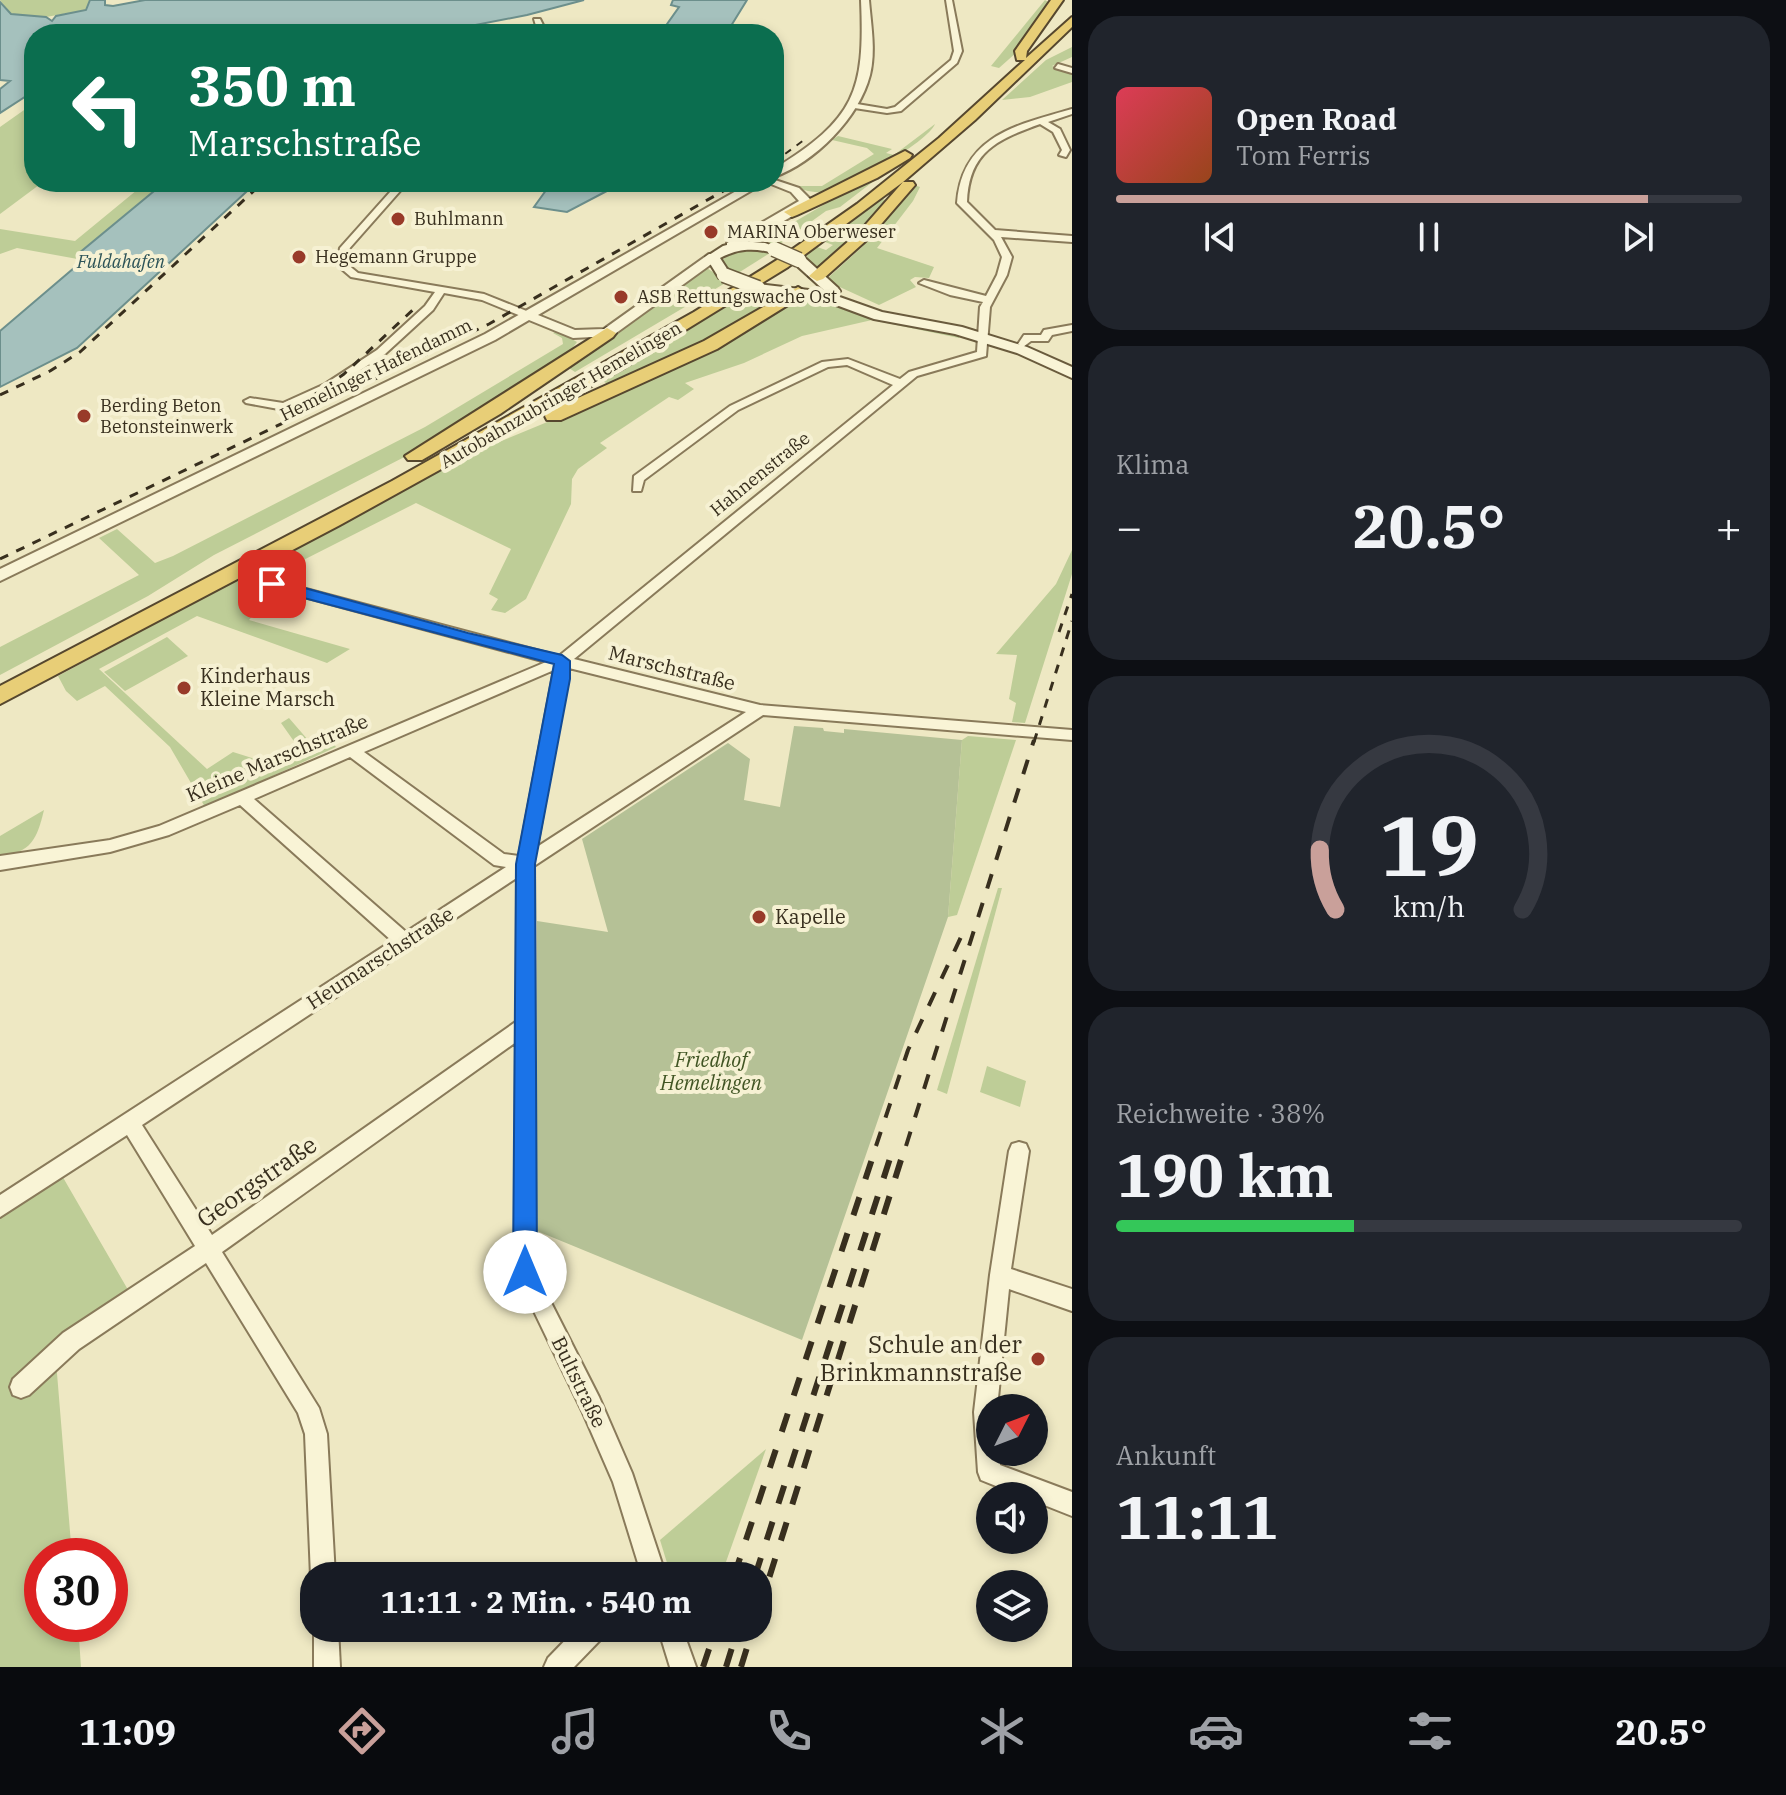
<!DOCTYPE html>
<html lang="de">
<meta charset="utf-8">
<style>
:root{--surface:#171b24;--page:#20242c;--text:#f1f3f6;--muted:#9ea1a6;--line:#363941;--accent:#c9a09a}
body{margin:0;font-family:"IBM Plex Serif",serif;background:var(--page);color:var(--text);height:100vh;display:flex;flex-direction:column;font-size:30px;white-space:nowrap}
*{box-sizing:border-box;margin:0}
p{font-size:26px;color:var(--muted)}
.icon{flex:none;width:44px;height:44px;fill:none;stroke:currentColor;stroke-width:2;stroke-linecap:round;stroke-linejoin:round}
.map{position:relative;flex:1;overflow:hidden}
.panel{display:flex;flex-direction:column;gap:16px;padding:16px;background:#0d0f14;width:714px}
.panel>*{flex:none}
.guide{position:absolute;left:24px;top:24px;width:760px;height:168px;border-radius:32px;box-shadow:0 4px 12px #0003;background:#0b6e4f;color:#fff;overflow:hidden}
.needle{width:52px;rotate:48deg}
.fabs{position:absolute;left:976px;top:1394px;display:grid;gap:16px}
.fabs a{display:grid;place-items:center;width:72px;height:72px;border-radius:50%;background:var(--surface);box-shadow:0 4px 12px #0003;font-size:40px}
.speed{position:absolute;left:24px;top:1538px;display:flex;gap:16px;font-size:40px;font-weight:700;text-align:center}
.speed>*{display:grid;place-content:center;width:104px;height:104px;border-radius:50%;background:var(--surface);box-shadow:0 4px 12px #0003;line-height:1}
.speed .limit{border:12px solid #d22;background:#fff;color:#111}
.pin{position:absolute;display:grid;place-items:center;width:68px;height:68px;color:#fff;margin:-34px;border-radius:16px;box-shadow:0 4px 12px #0006}
.me{position:absolute;width:88px;margin:-44px;rotate:0deg;stroke-linejoin:round;filter:drop-shadow(0 0 6px #0008)}
.turn{display:flex;align-items:center;gap:28px;height:168px;padding:0 32px;font-size:36px}
.turn .icon{width:104px;height:104px;stroke-width:2.5}
.turn b{display:block;font-size:56px;line-height:68px}
.big{font-size:60px;font-weight:800;line-height:1.1}
.panel .tile{flex:1;display:flex;flex-direction:column;justify-content:center;gap:12px;min-width:0;padding:0 28px;border-radius:32px;background:var(--page)}
.panel .dial{align-items:center;gap:0}
.dial svg{height:208px;overflow:visible;fill:none;stroke:var(--line);stroke-width:7;stroke-linecap:round;text-anchor:middle}
.dial text{fill:var(--text);stroke:none}
.song{display:flex;align-items:center;gap:24px}
.cover{width:96px;height:96px;border-radius:12px;background:linear-gradient(135deg,hsl(350 70% 55%),hsl(20 70% 35%))}
.played{height:8px;border-radius:4px;background:linear-gradient(90deg,var(--accent) 85%,var(--line) 85%)}
.keys{display:flex;justify-content:space-around;direction:ltr}
.heat{display:flex;justify-content:space-between;align-items:center;font-size:44px;direction:ltr}
.charge{height:12px;border-radius:6px;background:linear-gradient(90deg,#34c759 38%,var(--line) 0)}
.trip{position:absolute;left:300px;top:1562px;width:472px;height:80px;border-radius:32px;background:var(--surface);box-shadow:0 4px 12px #0003;font-weight:800;line-height:80px;text-align:center}
.menu{display:flex;height:128px;justify-content:space-around;align-items:center;background:#090b0e;color:var(--muted)}
.menu .icon{width:56px;height:56px}
.menu .active{color:var(--accent)}
.menu b{font-size:36px;color:var(--text)}
main{display:flex;flex:1;min-height:0}
.map>svg:first-child{display:block}
</style>
<main>
<div class="map">
<svg width="1072" height="1667" viewBox="0 0 1072 1667">
<rect width="100%" height="100%" fill="#eee8c3"/>
<!-- green -->
<g fill="#becd97">
<path d="M0,0h90l-4,10 -40,7 -36,-3z"/>
<path d="M1045,0l3,2 -31,50 -18,16 -8,-2z"/>
<path d="M1072,47v10l-20,9 20,7v9l-42,15 -28,3 44,-40z"/>
<path d="M34,103v79h9l-43,32v-87z"/>
<path d="M935,124c-7,18 -89,66 -113,68 -11,1 -21,-3 -31,-6h31l52,-32 -7,-6 -35,-8 6,-4 54,13 -6,4 8,2z"/>
<path d="M896,164l-56,43 -14,4 -46,33 -11,-1 3,-8 65,-38 -3,-2z"/>
<path d="M90,182h75l-86,71 9,3 -5,4 -66,-12 -17,6v-25l75,12 62,-51z"/>
<path d="M914,185l6,2 -7,14 -36,47 57,19 -5,11 -14,-1 -5,3 6,7 -37,18 -48,-22 -2,-6 32,-29z"/>
<path d="M882,199l9,2 -72,69 -17,-13 15,-10 9,3 7,-5 -8,-3z"/>
<path d="M739,249h20l11,4 -35,22 -13,-9v-6z"/>
<path d="M707,268l20,14 -152,90 -9,-6z"/>
<path d="M750,291l15,3 8,8 -70,40 -92,44 -10,-6z"/>
<path d="M802,295l17,2 141,36 -1,5 -87,-18 -70,16 -58,27 -59,20 9,6 -16,11 -9,-3 -69,46 7,5 -29,21 -6,10 -1,25 -45,95 -21,14 -14,-3 7,-11 -9,-5 22,-45 -95,-46 -162,82 19,7 -24,28 101,29 -23,14 -130,-47 -98,53 108,100 26,-17 29,9 36,-14 -17,-24 8,-5 19,22 17,-7 11,14 -131,60 -35,-60 -65,-61 -28,15 -11,-10 -8,-15 91,-49 5,-6 304,-162 162,-67z"/>
<path d="M557,331l20,11 -9,12 -152,97 -202,104 -66,41 -148,79v-28l139,-72 -40,-37 18,-9 38,34 18,-7 252,-129 138,-83 -1,-6 -9,-5z"/>
<path d="M1072,550v24l-47,149 -13,-1 4,-19 -7,-4 8,-44 -21,-1 60,-70z"/>
<path d="M167,637l21,19 -63,35 -21,-19z"/>
<path d="M968,736l48,4 -59,175 -9,2 14,-177z"/>
<path d="M44,810c-7,29 -13,43 -44,46v-20z"/>
<path d="M998,888h4l-55,206 -10,-4z"/>
<path d="M987,1066l39,15 -6,26 -40,-15z"/>
<path d="M61,1174l70,121 -76,54 17,207h-30v68h36l3,43h-81v-453z"/>
<path d="M766,1449l-45,127h-50l-11,-36z"/>
</g>
<!-- cemetery -->
<path fill="#b5c196" d="M794,726l29,2 1,3 20,2v-4l118,11 -14,177 -146,423 -265,-109v-310l71,11 -26,-93 146,-96 22,16 -6,41 36,7z"/>
<!-- water -->
<g fill="#a5c1bd" stroke="#6c8f8c" stroke-width="2">
<path d="M90,0h15v5l8,1 32,-6h439l-57,15 -98,19h-395v57l-34,22v-24l10,-8 -10,-1v-78l11,12 35,3 6,4 4,-5 30,-6z"/>
<path d="M673,0h74l-21,34h-66l19,-27 -8,-2z"/>
<path d="M165,182h92l-180,166 -77,39v-56l88,-75 -10,-2z"/>
<path d="M552,182h72l-57,30 -33,-5z"/>
</g>
<g fill="none" stroke-linecap="round" stroke-linejoin="round">
<!-- minor casing -->
<g stroke="#897a5a" stroke-width="4">
<g id="minor">
<path d="M946,0h6l10,51 -5,12 -56,48 -14,2 -39,-6 3,-4 36,6 8,-2 56,-47 3,-9z"/>
<path d="M534,19h6l5,10 -4,5h-8l4,-5z"/>
<path d="M1058,64l14,4v5l-17,-5z"/>
<path d="M1072,109v5l-24,8 12,7 10,21 -4,7 -7,-2 3,-5 -9,-18 -13,-8c-44,16 -71,28 -73,78l28,28 77,6v6l-71,-5 11,20 -5,18 -17,32 -4,49 -69,20 -343,283 186,46 312,25v10l-309,-25 -229,151 1,405 64,126 33,76 34,103h-24l-29,-94 -30,-69 -68,-141 1,-230 -294,210 97,156 8,26 8,142h-21v7l-3,-7 -6,-142 -7,-21 -92,-150 -127,86 -50,46 -8,3 -8,-3 -3,-8 3,-8 50,-46 132,-87 -68,-111 -127,82v-22l392,-254 -152,-136 -71,30 -59,17 -110,18v-14l110,-16 49,-14 387,-164 -279,-75v-6l5,-1 287,76 334,-271 -46,-20 -19,2 -90,43 -94,70 -3,11h-8l1,-15 96,-70 92,-44 26,-3 52,20 9,-7 68,-20 3,-45 3,-5 -33,-7 -31,-12 5,-3 62,16 11,-21 5,-18 -8,-17 -37,-37c5,-67 59,-78 115,-94zM569,668l177,44 -209,135zM554,670l-35,186 -15,-2 -140,-102zM350,757l144,108 12,2 -100,65 -152,-133zM518,877l-1,144 -305,214 -70,-110z"/>
<path d="M399,182h9l-60,68 -1,14 11,9 126,21 50,20v4h-8l-44,-18 -38,-7 -11,17 -48,44 -52,34 -49,22 -38,-7 -2,-2 6,-3 33,5 42,-19 52,-34 48,-44 10,-14 -84,-15 -14,-12 3,-17z"/>
<path d="M1072,325v6l-20,4 -4,6h-17l-8,6 -5,-3 6,-9h17l3,-5z"/>
<path d="M1019,1142l7,2 3,7 -18,118 61,20v22l-63,-22 -12,119h-7v44h9l1,13 72,27v24l-38,-15v-5h-13l-40,-16 -3,-8 -4,-60 16,-137 19,-124 3,-7z"/>
<path d="M314,1627l24,1 2,39h-26z"/>
<path d="M577,1628h29l-3,9 -29,30h-30l4,-9z"/>
<path d="M658,1628h24l14,39h-26z"/>
</g>
</g>
<!-- tertiary casing -->
<g stroke="#897a5a" stroke-width="4">
<g id="tertiary">
<path d="M861,0h8c2,25 7,51 1,75 -11,43 -55,87 -96,102v-8c81,-50 91,-77 87,-169z"/>
<path d="M775,180l24,8 13,13 -16,13 -61,35h-8v-6l72,-42 -8,-9 -25,-10 -228,133 37,15 29,-1 105,-75h8v6l-105,76 -39,2 -44,-18 -34,20 -495,241v-12l485,-235 267,-152z"/>
</g>
</g>
<!-- secondary casing -->
<g stroke="#6a5b3d" stroke-width="4">
<g id="secondary">
<path d="M742,241l23,2 16,6 -7,4c-20,-5 -35,-5 -54,5l11,17 -12,3 -13,-21 17,-11z"/>
<path d="M794,257h10l34,31 2,3 -6,4 48,17 80,15 65,20 45,20v11l-55,-25 -62,-19 -81,-15 -54,-20 -67,-8v-6l5,-1 68,8 -32,-29z"/>
</g>
</g>
<!-- trunk casing -->
<g stroke="#56472e" stroke-width="4">
<g id="trunk">
<path d="M1051,0h12l-36,51 -1,7 46,-41v10l-97,93 -72,62h10l2,3 -45,52 -47,42 -6,2 -8,-5 51,-45 43,-49 -115,85 -166,102 -282,156 -340,179v-18l392,-205 302,-169 83,-52 80,-56 82,-66 78,-71 8,-7h-8l-2,-9z"/>
<path d="M905,151l7,4 -2,3 -33,20 -80,37 -5,2 -8,-5z"/>
<path d="M798,287l8,5 -2,3 -87,54 -156,71h-14l-2,-4 2,-4 157,-71z"/>
<path d="M607,328l9,5 -3,4 -113,77 -78,46h-14l-3,-4z"/>
</g>
</g>
<!-- minor -->
<use href="#minor" fill="#f9f4d6" fill-rule="evenodd"/>
<!-- tertiary -->
<use href="#tertiary" fill="#f9f4d6" fill-rule="evenodd"/>
<!-- secondary -->
<use href="#secondary" fill="#f9f4d6" fill-rule="evenodd"/>
<!-- trunk -->
<use href="#trunk" fill="#e8ce77" fill-rule="evenodd"/>
<!-- rail-far3 -->
<g stroke="#382f1e" stroke-width="2" stroke-dasharray="7 7" stroke-linecap="butt">
<path d="M774,162l30,-22"/>
<path d="M256,188l7,-6"/>
<path d="M728,188l11,-6"/>
</g>
<!-- rail-far2 -->
<g stroke="#382f1e" stroke-width="3" stroke-dasharray="9 9" stroke-linecap="butt">
<path d="M0,395l50,-24 30,-19 179,-166"/>
<path d="M295,408l49,-34 73,-68"/>
<path d="M0,559l489,-235 243,-138"/>
<path d="M1059,632l13,-38"/>
<path d="M1034,742l38,-121"/>
</g>
<!-- rail-far1 -->
<g stroke="#382f1e" stroke-width="4" stroke-dasharray="15 15" stroke-linecap="butt">
<path d="M876,1146l32,-96 53,-113"/>
<path d="M906,1146l128,-406"/>
</g>
<!-- rail -->
<g stroke="#382f1e" stroke-width="6" stroke-dasharray="19 19" stroke-linecap="butt">
<path d="M734,1576l143,-432"/>
<path d="M755,1576l139,-430"/>
<path d="M758,1613l148,-469"/>
<path d="M703,1667l13,-39"/>
<path d="M726,1667l12,-39"/>
<path d="M741,1667l12,-39"/>
</g>
<!-- secondary-bridge casing -->
<g stroke="#6a5b3d" stroke-width="17" stroke-linecap="butt">
<g id="secondary-bridge">
<path d="M774,249l25,11"/>
<path d="M724,275l34,13"/>
</g>
</g>
<!-- secondary-bridge -->
<use href="#secondary-bridge" stroke="#f9f4d6" stroke-width="14"/>
</g>
<!-- route -->
<path fill="#1a73e8" stroke="#114b97" stroke-width="2" d="M272,579l196,54 94,22 8,6v18l-35,185 2,408 -3,8 -9,4 -8,-4 -4,-8 3,-408 38,-200 -288,-76 -2,-4z"/>
<!-- markers -->
<g fill="#983a29" stroke="#f6f1d3" stroke-width="3">
<circle cx="398" cy="219" r="8"/>
<circle cx="711" cy="232" r="8"/>
<circle cx="299" cy="257" r="8"/>
<circle cx="621" cy="297" r="8"/>
<circle cx="84" cy="416" r="8"/>
<circle cx="184" cy="688" r="8"/>
<circle cx="759" cy="917" r="8"/>
<circle cx="1038" cy="1359" r="8"/>
</g>
<g text-anchor="middle" stroke-width="8" stroke-linejoin="round" paint-order="stroke">
<!-- far-poi labels -->
<g font-size="18" fill="#382f1e" stroke="#f6f1d3" text-anchor="start">
<text x="414" y="225">Buhlmann</text>
<text x="727" y="238">MARINA Oberweser</text>
<text x="315" y="263">Hegemann Gruppe</text>
<text x="637" y="303">ASB Rettungswache Ost</text>
<text x="100" y="412">Berding Beton<tspan x="100" dy="21">Betonsteinwerk</tspan></text>
</g>
<!-- far-water labels -->
<g font-size="18" font-style="italic" fill="#2d5458" stroke="#f6f1d3">
<text x="121" y="268">Fuldahafen</text>
</g>
<!-- far-street labels -->
<g font-size="18" fill="#382f1e" stroke="#f6f1d3">
<text transform="translate(376 370) rotate(-26)" y="6">Hemelinger Hafendamm</text>
<text transform="translate(561 395) rotate(-30)" y="6">Autobahnzubringer Hemelingen</text>
<text transform="translate(760 474) rotate(-39)" y="6">Hahnenstraße</text>
</g>
<!-- street labels -->
<g font-size="20" fill="#382f1e" stroke="#f6f1d3">
<text transform="translate(672 668) rotate(14)" y="7">Marschstraße</text>
<text transform="translate(277 758) rotate(-23)" y="7">Kleine Marschstraße</text>
<text transform="translate(380 958) rotate(-33)" y="7">Heumarschstraße</text>
<text transform="translate(579 1382) rotate(64)" y="7">Bultstraße</text>
</g>
<!-- poi labels -->
<g font-size="20" fill="#382f1e" stroke="#f6f1d3" text-anchor="start">
<text x="200" y="683">Kinderhaus<tspan x="200" dy="23">Kleine Marsch</tspan></text>
<text x="775" y="924">Kapelle</text>
</g>
<!-- park labels -->
<g font-size="20" font-style="italic" fill="#415524" stroke="#f6f1d3">
<text x="711" y="1067">Friedhof<tspan x="711" dy="23">Hemelingen</tspan></text>
</g>
<!-- near-street labels -->
<g font-size="24" fill="#382f1e" stroke="#f6f1d3">
<text transform="translate(257 1182) rotate(-35)" y="8">Georgstraße</text>
</g>
<!-- near-poi labels -->
<g font-size="24" fill="#382f1e" stroke="#f6f1d3" text-anchor="end">
<text x="1022" y="1353">Schule an der<tspan x="1022" dy="28">Brinkmannstraße</tspan></text>
</g>
</g>
</svg>
<div class="fabs">
<a><svg class="needle" viewBox="-14 -14 28 28"><path d="M0-13l5 13h-10z" fill="#e53935"/><path d="M0 13l5-13h-10z" fill="#9ea1a6"/></svg></a>
<a><svg class="icon" aria-label="sound" viewBox="0 0 24 24"><path d="M4 9h4l5-4v14l-5-4H4zM17 9q2 3 0 6"/></svg></a>
<a><svg class="icon" aria-label="layers" viewBox="0 0 24 24"><path d="M12 4l9 5-9 5-9-5zM3 14l9 5 9-5"/></svg></a>
</div>
<div class="speed"><div class="limit">30</div></div>
<div class="pin" style="left:272px;top:584px;background:#d93025"><svg class="icon" aria-label="arrive" viewBox="0 0 24 24"><path d="M6 21V4h12l-3 4 3 4H6"/></svg></div>
<svg class="me" style="left:525px;top:1272px" viewBox="-20 -20 40 40"><circle r="19" fill="#fff"/><path d="M0-13L10 11 0 6-10 11z" fill="#1a73e8"/></svg>
<div class="trip">11:11 · 2 Min. · 540 m</div>
<div class="guide">
<div class="turn"><svg class="icon" aria-label="left" viewBox="0 0 24 24"><path d="M17 20v-9H6M10 6l-5 5 5 5"/></svg><div><b>350 m</b>Marschstraße</div></div>
</div>
</div>
<section class="panel">
<div class="tile">
<div class="song"><i class="cover"></i><div><b>Open Road</b><p>Tom Ferris</p></div></div>
<div class="played"></div>
<div class="keys"><svg class="icon" aria-label="previous" viewBox="0 0 24 24"><path d="M18 5L8 12l10 7zM5 5v14"/></svg><svg class="icon" aria-label="pause" viewBox="0 0 24 24"><path d="M8 5v14M16 5v14"/></svg><svg class="icon" aria-label="next" viewBox="0 0 24 24"><path d="M6 5l10 7-10 7zM19 5v14"/></svg></div>
</div>
<div class="tile"><p>Klima</p>
<div class="heat"><a>−</a><b class="big">20.5°</b><a>+</a></div>
</div>
<div class="tile dial"><svg viewBox="0 0 100 80">
<path d="M14 69A42 42 0 1 1 86 69"/>
<path d="M14 69A42 42 0 0 1 8 46" stroke="#c9a09a"/>
<text x="50" y="56" font-size="32" font-weight="700">19</text>
<text x="50" y="72" font-size="11">km/h</text>
</svg></div>
<div class="tile"><p>Reichweite · 38%</p><b class="big">190 km</b><div class="charge"></div></div>
<div class="tile"><p>Ankunft</p><b class="big">11:11</b></div>
</section>
</main>
<nav class="menu">
<b>11:09</b>
<svg class="icon active" aria-label="directions" viewBox="0 0 24 24"><path d="M12 3l9 9-9 9-9-9zM9 14v-3h6M13 9l2 2-2 2"/></svg>
<svg class="icon" aria-label="music" viewBox="0 0 24 24"><path d="M9 18V5l10-2v13"/><circle cx="6" cy="18" r="3"/><circle cx="16" cy="16" r="3"/></svg>
<svg class="icon" aria-label="phone" viewBox="0 0 24 24"><path d="M5 4h4l2 5-3 2q2 4 5 5l2-3 5 2v4C11 20 4 13 5 4z"/></svg>
<svg class="icon" aria-label="climate" viewBox="0 0 24 24"><path d="M12 3v18M4 7l16 10M4 17L20 7"/></svg>
<svg class="icon" aria-label="car" viewBox="0 0 24 24"><path d="M5 17H2v-5l4-1 3-4h7l3 4 3 1v5h-3M9 17h6M6 11h13"/><circle cx="7" cy="17" r="2"/><circle cx="17" cy="17" r="2"/></svg>
<svg class="icon" aria-label="filters" viewBox="0 0 24 24"><path d="M4 7h16M4 17h16"/><circle cx="9" cy="7" r="2"/><circle cx="15" cy="17" r="2"/></svg>
<b>20.5°</b>
</nav>
